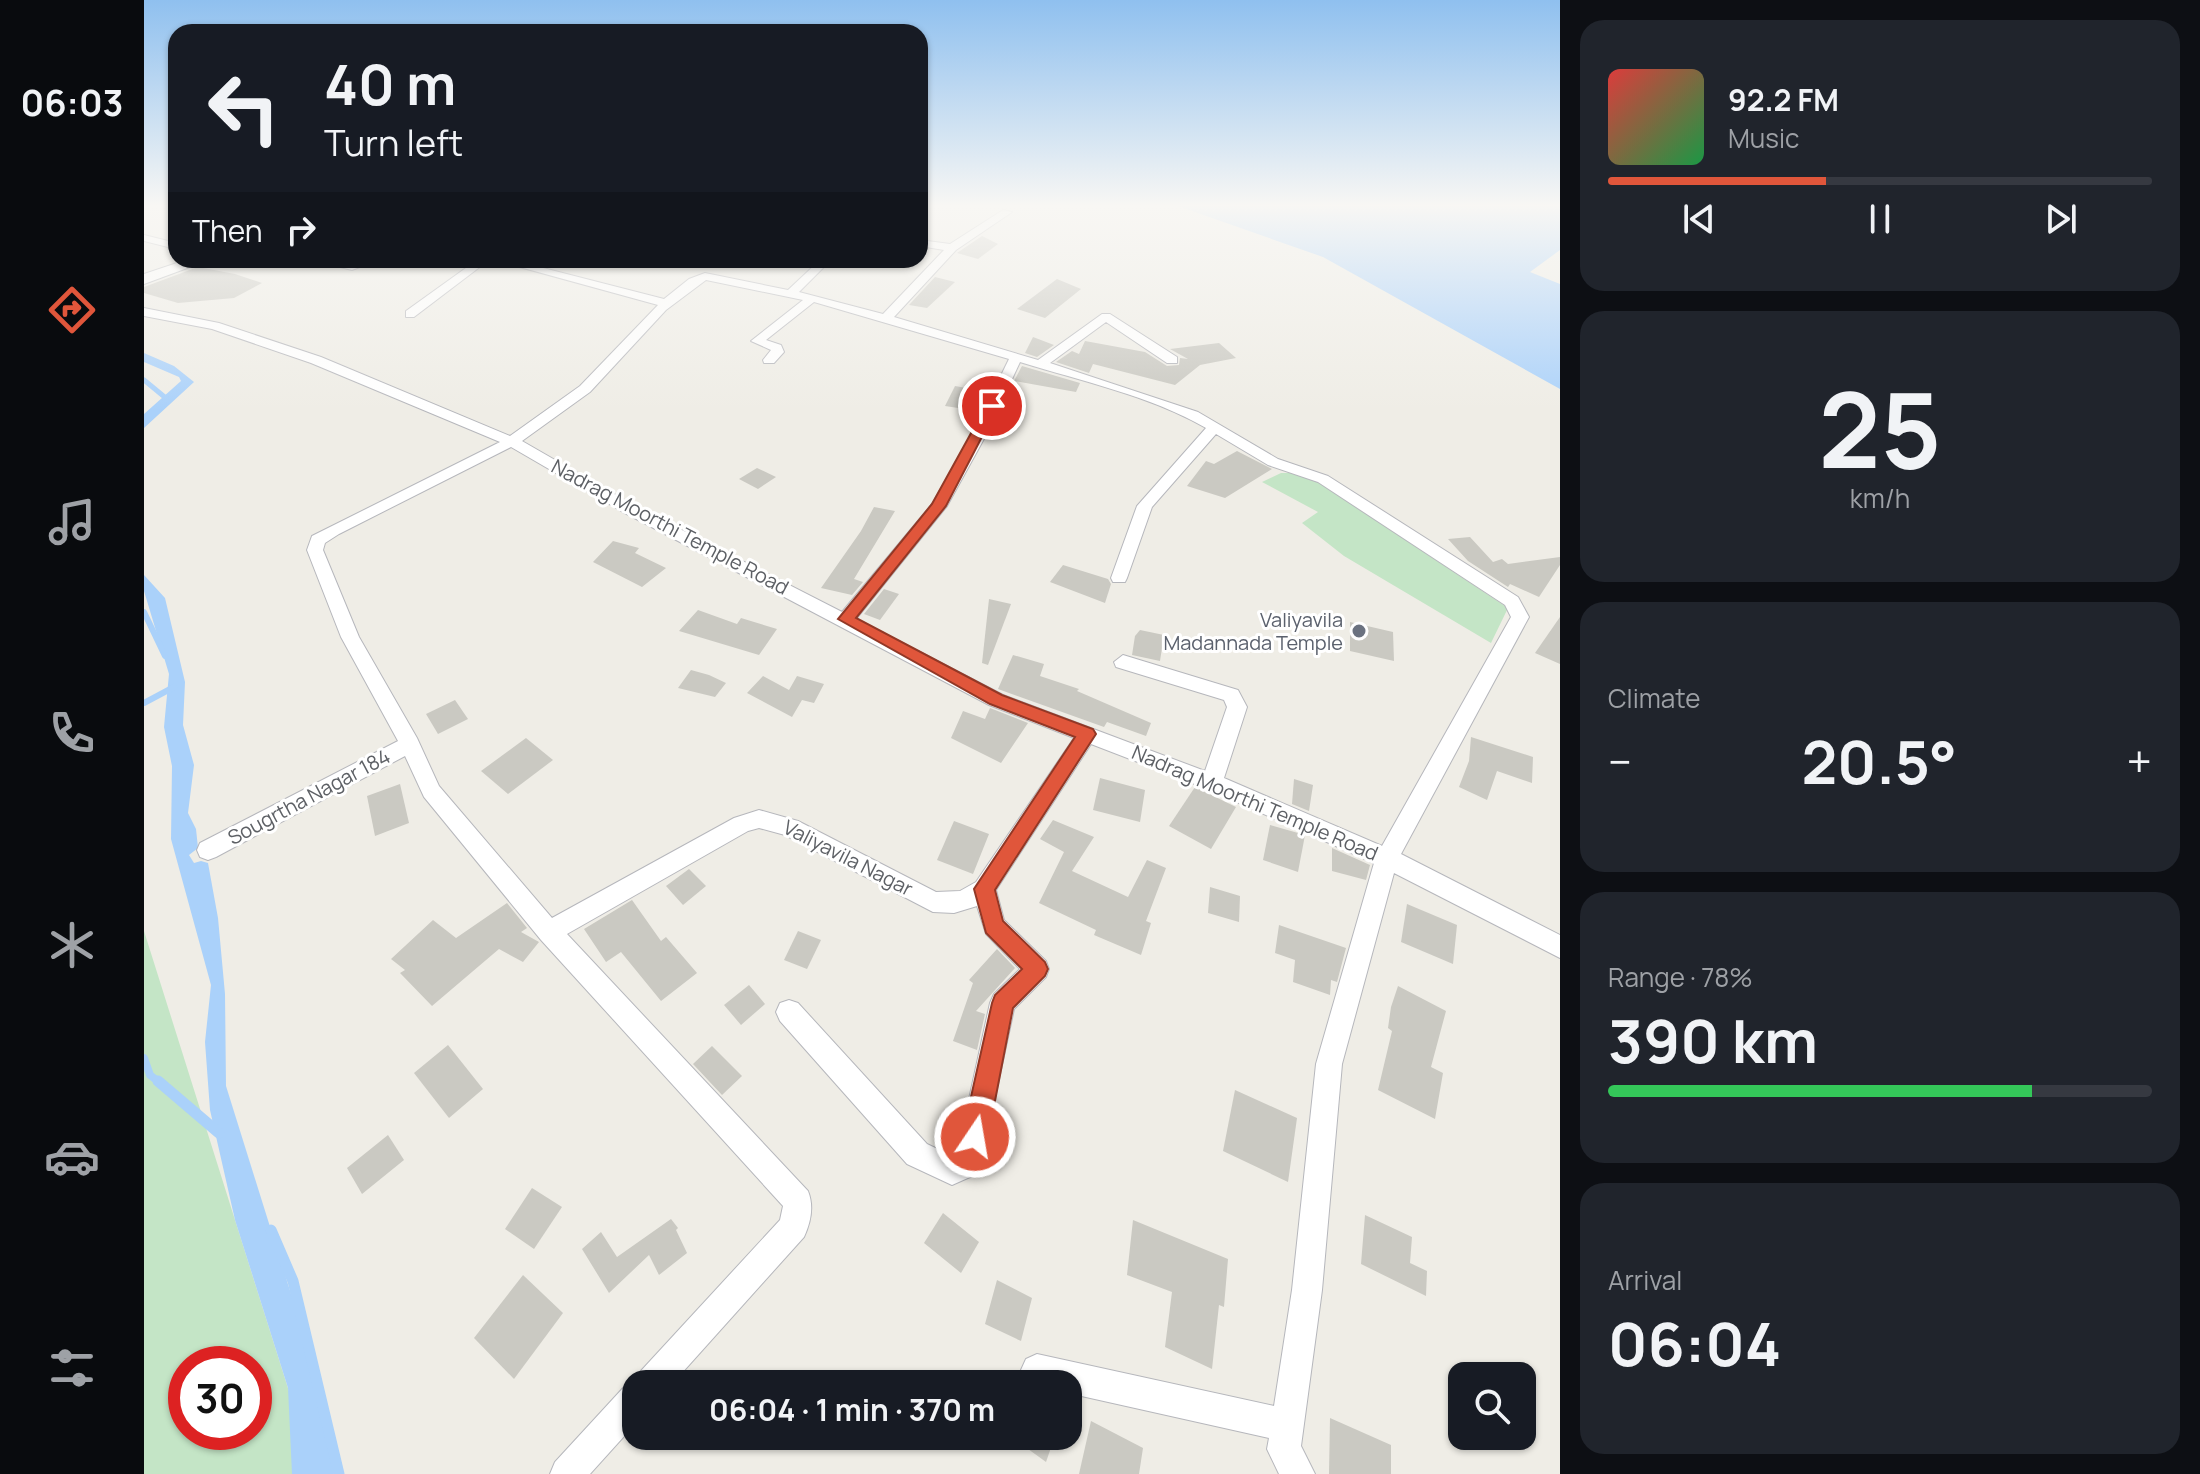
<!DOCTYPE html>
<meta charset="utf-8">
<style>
:root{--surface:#171b24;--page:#20242c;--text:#f1f3f6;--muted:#9ea1a6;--line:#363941;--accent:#e0563b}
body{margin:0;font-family:Manrope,sans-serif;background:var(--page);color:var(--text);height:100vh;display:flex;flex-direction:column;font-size:30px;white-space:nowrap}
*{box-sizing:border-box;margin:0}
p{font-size:26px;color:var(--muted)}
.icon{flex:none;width:44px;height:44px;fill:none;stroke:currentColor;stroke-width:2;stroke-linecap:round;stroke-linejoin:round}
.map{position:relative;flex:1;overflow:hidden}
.details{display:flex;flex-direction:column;gap:20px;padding:20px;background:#0d0f14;width:640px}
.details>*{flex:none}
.hud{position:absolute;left:24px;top:24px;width:760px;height:244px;border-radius:24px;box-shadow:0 2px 6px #0004;background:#171b24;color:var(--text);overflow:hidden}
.buttons{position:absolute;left:1304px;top:1362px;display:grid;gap:16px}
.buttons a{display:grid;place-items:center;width:88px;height:88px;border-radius:16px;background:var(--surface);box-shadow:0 2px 6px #0004;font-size:40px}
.speed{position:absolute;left:24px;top:1346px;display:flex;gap:16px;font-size:40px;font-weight:700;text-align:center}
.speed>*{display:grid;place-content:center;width:104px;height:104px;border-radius:50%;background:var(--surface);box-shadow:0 2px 6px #0004;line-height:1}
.speed .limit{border:12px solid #d22;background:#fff;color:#111}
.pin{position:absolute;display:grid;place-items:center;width:68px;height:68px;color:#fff;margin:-34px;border:4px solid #fff;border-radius:50%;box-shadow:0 2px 8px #0007}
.me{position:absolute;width:88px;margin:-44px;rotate:12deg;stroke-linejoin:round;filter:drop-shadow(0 0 6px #0008)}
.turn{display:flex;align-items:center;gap:28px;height:168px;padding:0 24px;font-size:36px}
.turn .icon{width:104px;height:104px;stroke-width:2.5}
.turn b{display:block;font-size:56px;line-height:68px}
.then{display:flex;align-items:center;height:76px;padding:0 24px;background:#0003;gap:16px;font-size:30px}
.big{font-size:60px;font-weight:700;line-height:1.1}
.details .tile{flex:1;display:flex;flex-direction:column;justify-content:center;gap:12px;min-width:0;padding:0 28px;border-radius:24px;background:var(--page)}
.details .dial{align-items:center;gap:0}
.dial b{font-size:104px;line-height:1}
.song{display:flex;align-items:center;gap:24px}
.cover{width:96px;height:96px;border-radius:12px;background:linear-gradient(135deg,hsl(0 70% 55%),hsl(140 70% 35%))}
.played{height:8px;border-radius:4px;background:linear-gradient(90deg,var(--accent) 40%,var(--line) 40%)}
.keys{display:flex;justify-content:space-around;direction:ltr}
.heat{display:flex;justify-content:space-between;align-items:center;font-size:44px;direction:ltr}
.charge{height:12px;border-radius:6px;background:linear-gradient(90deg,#34c759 78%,var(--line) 0)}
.trip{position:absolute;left:478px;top:1370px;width:460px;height:80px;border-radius:24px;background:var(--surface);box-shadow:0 2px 6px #0004;font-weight:700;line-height:80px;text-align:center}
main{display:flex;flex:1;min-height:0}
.tabs{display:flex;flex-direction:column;width:144px;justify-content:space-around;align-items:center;background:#090b0e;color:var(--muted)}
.tabs .icon{width:56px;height:56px}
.tabs .selected{color:var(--accent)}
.tabs b{font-size:36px;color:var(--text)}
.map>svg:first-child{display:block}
</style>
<main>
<nav class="tabs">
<b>06:03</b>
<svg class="icon selected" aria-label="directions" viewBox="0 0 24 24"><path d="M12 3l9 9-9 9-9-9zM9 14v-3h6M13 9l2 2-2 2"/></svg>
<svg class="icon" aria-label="music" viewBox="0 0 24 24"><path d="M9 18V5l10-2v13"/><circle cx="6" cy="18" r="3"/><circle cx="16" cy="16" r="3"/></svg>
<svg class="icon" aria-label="phone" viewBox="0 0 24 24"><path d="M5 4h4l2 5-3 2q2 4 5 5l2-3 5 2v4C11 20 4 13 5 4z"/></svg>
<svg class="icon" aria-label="climate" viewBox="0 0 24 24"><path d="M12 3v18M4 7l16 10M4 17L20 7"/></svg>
<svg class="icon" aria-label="car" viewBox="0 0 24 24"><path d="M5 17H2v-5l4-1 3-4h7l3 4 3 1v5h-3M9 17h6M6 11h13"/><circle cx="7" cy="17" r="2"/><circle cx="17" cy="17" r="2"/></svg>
<svg class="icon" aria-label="filters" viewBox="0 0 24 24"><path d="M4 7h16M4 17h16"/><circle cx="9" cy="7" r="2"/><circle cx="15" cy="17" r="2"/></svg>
</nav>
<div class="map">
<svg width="1416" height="1474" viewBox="0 0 1416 1474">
<rect width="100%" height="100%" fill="#efede6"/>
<!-- green -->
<g fill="#c4e5c6" fill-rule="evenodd">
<path d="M1137,473h18l16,7 193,128 -17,35 -147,-87 -42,-33 16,-11 -56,-30z"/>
<path d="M0,931l171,543h-171zM42,1364h68v68h-68z"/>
</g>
<!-- water -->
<g fill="#aad1fa">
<path d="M1031,205h385v45l-30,22 30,12v105l-237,-132z"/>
<path d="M0,353l30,13 20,16 -50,46v-14l37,-33 -2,-4 -35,-15z"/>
<path d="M0,575l21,23 20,84 -2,43 11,40 -6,48 8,16 2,19 -9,7 5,8 7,-2 7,2 10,55 7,76 1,92 86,275 22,113h-42l-4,-86 -53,-168 -25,-110 -5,-68 6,-57 -40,-146 1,-73 -8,-39 5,-53 -25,-83z"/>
</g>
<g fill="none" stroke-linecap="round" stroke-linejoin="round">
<!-- stream-far3 -->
<path stroke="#aad1fa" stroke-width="5" d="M0,380l23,19 -3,3"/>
<!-- stream-far2 -->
<g stroke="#aad1fa" stroke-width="6">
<path d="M0,612l21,44"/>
<path d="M0,703l30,-16"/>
</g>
<!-- stream-far1 -->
<path stroke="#aad1fa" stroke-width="8" d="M0,1058l6,17 10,8"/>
<!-- stream -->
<g stroke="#aad1fa" stroke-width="11">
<path d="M14,1081l61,52"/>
<path d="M127,1230l22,51 46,193"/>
</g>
</g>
<!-- building -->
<g fill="#cac9c2">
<path d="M838,236l16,8 -20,15 -21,-6z"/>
<path d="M54,267l37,7 27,9 -28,15 -56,5 -34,-10v-6z"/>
<path d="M791,277l20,5 -28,26 -18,-3z"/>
<path d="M913,279l24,10 -36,29 -28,-9z"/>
<path d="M889,337l21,8 -17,12 -12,-4z"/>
<path d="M941,341l60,11 22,14 12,-1 1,-7 8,1 -18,-10 49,-6 17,15 -36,7 -25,20 -82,-21 -4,9 -33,-11 16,-11 7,3z"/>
<path d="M878,366l58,17 -4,9 -62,-11z"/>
<path d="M811,386l34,6 -14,29 -15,-3 5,-9 -20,-3z"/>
<path d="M1093,451l35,18 -47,29 -38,-12 19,-25 8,3z"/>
<path d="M613,468l19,9 -18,12 -19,-10z"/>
<path d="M730,507l21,4 -41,68 9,3 -11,13 -31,-7 40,-57z"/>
<path d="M1326,537l23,25 9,-3 6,5 52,-7v8l-21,32 -29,-13 -2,3 -40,-26 -20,-22z"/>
<path d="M469,541l26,7 -4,5 31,15 -24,19 -49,-25z"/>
<path d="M919,565l45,14 3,5 -6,19 -55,-21z"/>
<path d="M740,589l15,5 -19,26 -16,-6z"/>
<path d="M845,599l22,5 -23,61 -6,-2z"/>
<path d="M554,610l39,14 4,-6 36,11 -18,26 -80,-24z"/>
<path d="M1416,617v47l-25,-11z"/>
<path d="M1206,622l43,10 1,29 -44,-10z"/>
<path d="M996,630l24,5 -4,26 -28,-6 3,-19z"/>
<path d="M869,655l31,9 -4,12 39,13 -2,2 74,32 -5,13 -39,-14 -3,5 -106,-38z"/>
<path d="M547,670l18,5 17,8 -11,14 -37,-9z"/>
<path d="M619,676l26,14 8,-14 27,8 -10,19 -12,-3 -10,17 -45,-24z"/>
<path d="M311,700l13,19 -30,15 -12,-20z"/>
<path d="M846,708l38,15 -27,40 -50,-25 12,-27 22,8z"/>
<path d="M1327,737l62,20 -1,26 -35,-12 -10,29 -28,-13 10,-26z"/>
<path d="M382,738l27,22 -45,34 -27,-23z"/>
<path d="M956,778l45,12 -5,32 -47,-12z"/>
<path d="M1150,779l19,6 -4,26 -17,-7z"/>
<path d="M256,784l9,39 -34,13 -8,-40z"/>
<path d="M1051,787l41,20 -25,42 -42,-23z"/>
<path d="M909,820l41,17 -22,34 56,26 19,-37 19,8 -20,53 5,2 -10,32 -47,-20 2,-5 -57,-27 25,-51 -24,-13z"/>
<path d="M810,821l35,13 -16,40 -36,-14z"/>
<path d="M1126,825l35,10 -7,37 -35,-12z"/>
<path d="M1188,848l38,17 -4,15 -34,-9z"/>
<path d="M545,869l17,17 -23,19 -17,-19z"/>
<path d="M1066,887l30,9 -1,26 -31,-9z"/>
<path d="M488,900l29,41 5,-4 31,36 -36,28 -40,-49 -15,10 -22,-33z"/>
<path d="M363,903l20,25 -6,4 18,10 -16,20 -24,-13 -67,57 -32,-33 5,-3 -14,-11 42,-39 23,18z"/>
<path d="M1263,904l50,21 -4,39 -52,-22z"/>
<path d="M1135,925l67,23 -9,34 -6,-2 -1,15 -37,-13 2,-22 -20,-7z"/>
<path d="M654,931l23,9 -14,29 -23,-9z"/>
<path d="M853,949l18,19 -39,43 9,3 -8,36 -24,-9 20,-58 -4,-3z"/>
<path d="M605,985l16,19 -24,21 -17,-20z"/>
<path d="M1254,986l48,25 -15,56 12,6 -8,46 -57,-29 14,-59 -4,-3 3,-21z"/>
<path d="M304,1045l35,44 -34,29 -35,-45z"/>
<path d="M568,1046l30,30 -20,19 -29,-31z"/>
<path d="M1091,1090l62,28 -9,64 -65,-31z"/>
<path d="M244,1135l16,25 -42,34 -15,-26z"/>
<path d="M388,1188l30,19 -28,42 -29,-20z"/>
<path d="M799,1213l36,29 -18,31 -37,-30z"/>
<path d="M1221,1215l47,22 -2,26 17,8 -1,25 -65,-32z"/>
<path d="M527,1219l7,9 -2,2 11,23 -28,22 -10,-20 -40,38 -27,-44 19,-17 16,25z"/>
<path d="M989,1220l95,39 -4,48 -5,-2 -7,64 -47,-22 7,-55 -45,-17z"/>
<path d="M379,1275l40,38 -49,66 -40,-41z"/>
<path d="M853,1280l35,18 -11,43 -36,-17z"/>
<path d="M1186,1418l61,27v29h-62z"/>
<path d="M947,1421l52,27 -4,26h-60z"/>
<path d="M866,1436h45l-9,26z"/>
</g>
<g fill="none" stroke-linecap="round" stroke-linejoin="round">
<!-- street casing -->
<g stroke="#b6b7bc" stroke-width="2">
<g id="street">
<path d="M859,210l9,2 -56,38 -62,67 144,43 64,-46h8l67,43v6h-10l-61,-41 -56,41 148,49 80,47 50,17 190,121 11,20 -128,237 159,81v23l-166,-85 -52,191 -20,226 -21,156 14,28h-36l-12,-25 2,-11 -201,-45v-9l-42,-3 -5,-11 5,-11 11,-5 237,52 18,-116 24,-226 58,-201 -169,-75 -114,-44 -95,146 8,30 42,41 3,8 -3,8 -32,32 -35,164 -27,12 -45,-21 -127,-143 -4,-9 4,-9 9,-3 9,3 129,141 25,12 5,-2 33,-151 4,-9 26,-25 -34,-35 -9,-28 -23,7 -21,-1 -148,-77 -26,-7 -11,3 -181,103 241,257c6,15 3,31 -4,46l-132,147h-36v39l-46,51h-40l5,-12 69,-75 10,-3 5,-11 141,-153 3,-14 -242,-266 -117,-143 -19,-41 -189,101 -8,3 -8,-3 -3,-7 3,-7 198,-102 -57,-104 -34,-87 5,-14 188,-94 -189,-79 -99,-34 -68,-13v-8l75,15 102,34 189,79 70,-50 78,-81 -164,-45h18l152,39 25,-20 16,-6 83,17 32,-30h11l-32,32 84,22 61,-64 -24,-4v-6l30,4zM562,280l97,20 -52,41 20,9 -8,10 1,3h10l10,-11 -3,-7 -15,-5 48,-38 195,57 -38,78 -39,67 -90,108 -207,-106 -113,-65 68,-49 76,-82zM876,362c61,19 131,34 186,66l-69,78 -26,72 2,4h12l2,-4 25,-71 64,-73 52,31 50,17 187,123 6,12 -129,229 -158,-68 23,-71 -9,-17 -115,-35 -9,7 2,5 108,33 3,7 -22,64 -202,-76 -147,-76 91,-113 38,-69zM367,447l112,65 366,193 85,33 -98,144 -16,9 -24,1 -138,-71 -39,-11 -25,8 -182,100 -113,-132 -22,-48 -58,-101 -36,-87 2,-7 14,-9z"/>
<path d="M0,235l32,8v6l-32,-8z"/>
<path d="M168,260l39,4 27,-4 -26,10z"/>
<path d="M333,260h12l-75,57h-8v-6z"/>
</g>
</g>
<!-- secondary casing -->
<g stroke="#b4b7bc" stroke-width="2">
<path id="secondary" d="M42,260h23l-65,24v-10z"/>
</g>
<!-- street -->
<use href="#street" fill="#fff" fill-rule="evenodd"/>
<!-- secondary -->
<use href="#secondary" fill="#fff" fill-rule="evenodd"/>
</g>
<!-- sky -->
<linearGradient id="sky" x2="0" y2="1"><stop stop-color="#8fc0ef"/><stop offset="0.5" stop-color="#f8f7f4"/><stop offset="1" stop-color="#f8f7f4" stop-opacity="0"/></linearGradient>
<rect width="1416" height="411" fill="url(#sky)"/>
<!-- route -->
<path fill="#e0563b" stroke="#923826" stroke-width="2" d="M848,402l6,4 -52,100 -90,112 146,77 91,34 3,5 -101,156 8,31 42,41 3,7 -3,7 -32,32 -25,129 -4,8 -9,4 -9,-4 -4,-8 30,-134 3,-8 27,-26 -36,-36 -12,-44 101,-152 -85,-33 -152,-85 94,-115 54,-98z"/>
<!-- markers -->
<circle fill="#6b7280" stroke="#fff" stroke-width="3" cx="1215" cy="631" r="8"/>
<g text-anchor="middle" stroke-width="6" stroke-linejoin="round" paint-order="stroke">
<!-- street labels -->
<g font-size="20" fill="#5d6065" stroke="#fff">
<text transform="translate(526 527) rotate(28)" y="7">Nadrag Moorthi Temple Road</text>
<text transform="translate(165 797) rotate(-28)" y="7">Sougrtha Nagar 184</text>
<text transform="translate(1111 803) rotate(23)" y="7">Nadrag Moorthi Temple Road</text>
<text transform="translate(704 858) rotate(27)" y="7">Valiyavila Nagar</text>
</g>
<!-- worship labels -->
<g font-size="20" fill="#5b616d" stroke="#fff" text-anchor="end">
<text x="1199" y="627">Valiyavila<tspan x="1199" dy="23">Madannada Temple</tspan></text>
</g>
</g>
</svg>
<div class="buttons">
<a><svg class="icon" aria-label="search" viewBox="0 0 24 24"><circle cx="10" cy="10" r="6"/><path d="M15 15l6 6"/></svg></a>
</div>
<div class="speed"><div class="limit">30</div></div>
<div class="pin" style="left:848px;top:406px;background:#d93025"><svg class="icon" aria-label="arrive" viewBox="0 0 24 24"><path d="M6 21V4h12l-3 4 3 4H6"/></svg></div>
<svg class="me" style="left:831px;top:1137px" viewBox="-20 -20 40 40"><circle r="17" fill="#e0563b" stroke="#fff" stroke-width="3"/><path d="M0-11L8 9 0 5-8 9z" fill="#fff"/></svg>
<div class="trip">06:04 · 1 min · 370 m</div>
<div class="hud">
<div class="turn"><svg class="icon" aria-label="left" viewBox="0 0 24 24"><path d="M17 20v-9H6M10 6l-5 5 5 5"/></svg><div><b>40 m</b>Turn left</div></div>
<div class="then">Then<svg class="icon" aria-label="right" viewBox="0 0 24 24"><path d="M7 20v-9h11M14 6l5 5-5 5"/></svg></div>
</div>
</div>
<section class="details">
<div class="tile">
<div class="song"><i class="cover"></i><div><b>92.2 FM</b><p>Music</p></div></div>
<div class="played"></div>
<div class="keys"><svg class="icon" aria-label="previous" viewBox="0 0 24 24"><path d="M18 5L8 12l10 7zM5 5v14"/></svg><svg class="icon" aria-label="pause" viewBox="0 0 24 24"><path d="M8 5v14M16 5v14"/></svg><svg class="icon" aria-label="next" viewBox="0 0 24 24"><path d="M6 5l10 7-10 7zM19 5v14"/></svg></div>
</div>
<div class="tile dial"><b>25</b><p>km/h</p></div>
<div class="tile"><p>Climate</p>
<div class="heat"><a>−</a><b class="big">20.5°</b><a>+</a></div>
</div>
<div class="tile"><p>Range · 78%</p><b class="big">390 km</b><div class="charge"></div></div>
<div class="tile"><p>Arrival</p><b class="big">06:04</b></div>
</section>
</main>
